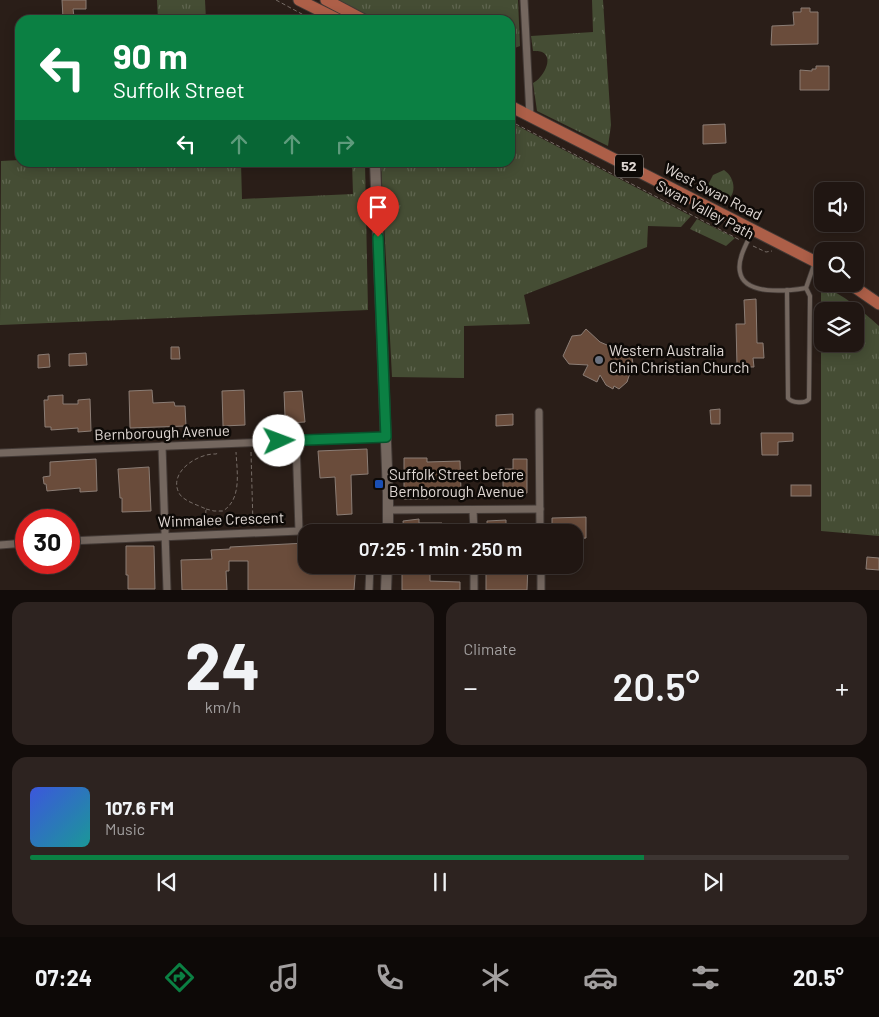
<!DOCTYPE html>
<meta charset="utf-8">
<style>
:root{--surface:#201612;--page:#2d2320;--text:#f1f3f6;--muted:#a29f9f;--line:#3d3532;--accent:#0b8043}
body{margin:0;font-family:Barlow,sans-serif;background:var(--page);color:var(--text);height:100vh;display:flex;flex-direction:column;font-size:19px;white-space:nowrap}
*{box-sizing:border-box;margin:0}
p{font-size:16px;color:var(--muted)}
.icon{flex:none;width:28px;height:28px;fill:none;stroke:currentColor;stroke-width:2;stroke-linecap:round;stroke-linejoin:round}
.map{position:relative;height:590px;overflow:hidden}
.sheet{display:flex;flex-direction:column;gap:12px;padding:12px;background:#120c0a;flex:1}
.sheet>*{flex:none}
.top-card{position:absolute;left:15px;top:15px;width:500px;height:152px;border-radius:15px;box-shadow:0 2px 12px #0003,0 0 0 1px var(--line);background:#0b8043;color:#fff;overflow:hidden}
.tools{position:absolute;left:814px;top:182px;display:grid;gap:10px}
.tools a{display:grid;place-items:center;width:50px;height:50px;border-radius:10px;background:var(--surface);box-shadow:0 2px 12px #0003,0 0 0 1px var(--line);font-size:25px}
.speed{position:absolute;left:15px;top:509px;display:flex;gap:10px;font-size:25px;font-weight:700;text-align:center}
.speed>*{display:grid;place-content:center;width:65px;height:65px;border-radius:50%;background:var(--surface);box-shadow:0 2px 12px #0003,0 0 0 1px var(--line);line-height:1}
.speed .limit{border:8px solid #d22;background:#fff;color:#111}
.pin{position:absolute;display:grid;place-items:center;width:42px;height:42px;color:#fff;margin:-51px -21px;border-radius:50% 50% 50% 0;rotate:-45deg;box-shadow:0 0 5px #0007}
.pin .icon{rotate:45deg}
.me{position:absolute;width:55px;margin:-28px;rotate:88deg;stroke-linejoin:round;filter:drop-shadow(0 0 4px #0008)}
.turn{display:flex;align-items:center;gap:18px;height:105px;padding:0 15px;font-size:22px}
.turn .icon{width:65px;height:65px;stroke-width:2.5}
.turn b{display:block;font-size:35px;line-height:42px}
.lanes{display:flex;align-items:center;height:48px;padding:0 15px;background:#0003;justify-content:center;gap:25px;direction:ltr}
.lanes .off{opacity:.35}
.big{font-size:38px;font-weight:600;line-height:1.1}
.sheet .widget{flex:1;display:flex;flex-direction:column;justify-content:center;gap:8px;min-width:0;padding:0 18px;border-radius:15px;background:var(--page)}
.sheet .dial{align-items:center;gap:0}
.dial b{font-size:65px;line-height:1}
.song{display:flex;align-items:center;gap:15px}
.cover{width:60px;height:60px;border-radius:8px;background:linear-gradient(135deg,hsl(230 70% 55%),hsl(180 70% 35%))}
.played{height:5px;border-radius:2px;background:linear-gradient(90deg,var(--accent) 75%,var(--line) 75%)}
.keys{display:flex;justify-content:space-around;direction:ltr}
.heat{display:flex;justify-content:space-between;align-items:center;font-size:28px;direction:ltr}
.sheet .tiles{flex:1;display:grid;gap:12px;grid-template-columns:1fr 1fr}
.widget:last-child{grid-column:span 2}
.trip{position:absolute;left:298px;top:524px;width:285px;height:50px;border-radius:15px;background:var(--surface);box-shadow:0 2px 12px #0003,0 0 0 1px var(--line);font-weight:600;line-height:50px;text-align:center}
.tab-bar{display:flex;height:80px;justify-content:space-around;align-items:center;background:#0d0907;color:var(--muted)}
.tab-bar .icon{width:35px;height:35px}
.tab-bar .active{color:var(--accent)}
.tab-bar b{font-size:22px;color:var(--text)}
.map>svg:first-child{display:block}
</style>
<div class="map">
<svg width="879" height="590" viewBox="0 0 879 590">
<defs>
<pattern id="grass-tufts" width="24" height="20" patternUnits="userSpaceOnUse" patternTransform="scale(1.25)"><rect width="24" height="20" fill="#454d34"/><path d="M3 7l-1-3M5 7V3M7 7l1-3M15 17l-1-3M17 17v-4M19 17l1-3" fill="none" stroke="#606650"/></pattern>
</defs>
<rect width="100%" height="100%" fill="#2a1e18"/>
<!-- grass -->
<g fill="url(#grass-tufts)" fill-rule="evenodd">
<path d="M157,0h48l1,20h-48z"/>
<path d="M337,0h181l2,46 -8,3 -2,8v-37h-138z"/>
<path d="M592,0h11l8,125 -3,21 -71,-35 -4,-28c9,-4 22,-25 9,-31 -1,-1 -8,-1 -9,-1l-2,-15 62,-4z"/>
<path d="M510,122l181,94 -10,11 -33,-1 -1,21 -123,48 6,29 -66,2v52l-72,-1 -11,-214 129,-1z"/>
<path d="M20,160v2l221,1 1,36 111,-5 -1,-31h13l3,147 -368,15 1,-164z"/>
<path d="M724,170c12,8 14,28 -2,32l-14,-7 -3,-4 8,-16z"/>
<path d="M697,219l38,19 -9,8 -36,-17z"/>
<path d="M821,286c23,8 40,24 58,40v210l-58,-5zM822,311h33v33h-33z"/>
</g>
<!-- building -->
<g fill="#6a4c3b" stroke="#8b7d75">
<path d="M62,0h24v9h-13l1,8 -11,1z"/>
<path d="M801,8h9v4h8v32l-47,1 1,-19 22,-1 -1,-13h8z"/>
<path d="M816,66h13v24h-29v-20l12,1v-2h4z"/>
<path d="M725,124l1,19 -23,1v-19z"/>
<path d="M756,299l1,44h6l1,15h-11l1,9h-15l-2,-1 -1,-42h9l-1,-24z"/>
<path d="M586,329l14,13 14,6 17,4 2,12 -6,18 -8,7 -5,-3 -1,3 -7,-4 -6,-10 -3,7 -14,-7 5,-10 -19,-1 -6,-8 9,-20 9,-1z"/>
<path d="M171,347h8l1,12h-9z"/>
<path d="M86,353l1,12 -18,1v-12z"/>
<path d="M49,354l1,13 -12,1v-13z"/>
<path d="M152,390l1,13 21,-1 1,4h10l1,20 -56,2 -1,-37z"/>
<path d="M244,390l1,35 -22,1 -1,-35z"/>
<path d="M302,391l3,31 -17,1v-7h-3l-1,-24z"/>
<path d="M63,395v9h15v-4l12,-1 1,32 -13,1v-4l-27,2v-3h-6l-1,-27h4v-4z"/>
<path d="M720,409v15h-9l-1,-14z"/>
<path d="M513,414v11l-17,1v-11z"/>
<path d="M761,433h32v8l-15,1v13h-16z"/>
<path d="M367,449l1,25 -17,1 1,39 -15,1 -2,-38 -15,1 -2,-27z"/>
<path d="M404,458h23v4l33,-1 1,29h-13v4l-20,1v4h-24z"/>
<path d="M96,459l1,32 -17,1v-4l-33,3 -1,-7h-2l-1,-7 7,-1v-14z"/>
<path d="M513,459h14v34h-24v-24h10z"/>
<path d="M149,467l2,44 -29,1v-14h-2l-2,-29z"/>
<rect x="791" y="485" width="20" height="11"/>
<path d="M586,517v21l-12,1v-7h-22v-14z"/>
<path d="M419,519v4h23v9h-38l-1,-11z"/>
<path d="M506,520v12h-19v-11z"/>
<path d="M306,543v22h50l-2,25h-106v-29h-19v10h-3l1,19h-45l-1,-30 31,-1 -1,-9 19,-1v-2z"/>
<path d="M126,546h28l1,43h-27v-14h-2z"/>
<path d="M867,557l12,1v12l-13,-1z"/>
<path d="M486,565h42l-1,25h-41z"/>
<path d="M402,568h28v13l30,1v8h-58z"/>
</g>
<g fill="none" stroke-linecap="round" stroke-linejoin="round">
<!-- lane casing -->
<g stroke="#433a36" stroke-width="5.5">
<g id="lane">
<path d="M752,232c-5,11 -15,27 -12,40 4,24 48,19 66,16l9,-26"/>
<path d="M787,290l1,108c4,5 17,6 21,1l1,-103 -4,-8"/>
</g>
</g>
<!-- street casing -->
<g stroke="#433a36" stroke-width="9">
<g id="street">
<path d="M524,0l6,116"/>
<path d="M539,412l1,120"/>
<path d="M296,441l3,90"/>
<path d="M162,446l5,144"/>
<path d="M0,453l386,-16"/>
<path d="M389,510l151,-1"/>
<path d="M473,510l1,22"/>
<path d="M69,541l299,-13 4,4"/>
<path d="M0,545l26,-2"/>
<path d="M474,565v25"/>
<path d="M541,565v25"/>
<path d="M369,590l1,-25"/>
</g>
</g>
<!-- secondary casing -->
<g stroke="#433a36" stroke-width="12">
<g id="secondary">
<path d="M375,162l13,332v38"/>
<path d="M386,590l1,-25"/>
</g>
</g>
<!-- primary casing -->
<g stroke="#433a36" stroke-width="13">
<g id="primary">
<path d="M299,0l40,20"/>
<path d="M326,0l38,20"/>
<path d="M510,106l312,159"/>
<path d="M850,284l29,20"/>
</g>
</g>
<!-- path -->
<g stroke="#766c66" stroke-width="1" stroke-dasharray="4 2.5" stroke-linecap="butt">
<path d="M276,0l37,20"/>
<path d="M510,121l230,119"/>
<path d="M753,246l13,6 6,-1"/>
<path d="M251,452l2,73"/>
<path d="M206,509l8,2h9c19,-12 14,-39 13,-59"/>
<path d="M205,527l1,-18c-8,-4 -23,-8 -27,-16 -11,-21 19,-40 37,-39l2,-1"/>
</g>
<!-- lane -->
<use href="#lane" stroke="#74675f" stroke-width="4"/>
<!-- street -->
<use href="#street" stroke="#74675f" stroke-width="7"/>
<!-- secondary -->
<use href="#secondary" stroke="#74675f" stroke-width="10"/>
<!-- primary -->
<use href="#primary" stroke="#ad5f48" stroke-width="11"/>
</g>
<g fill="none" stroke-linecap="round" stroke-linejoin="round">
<!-- route casing -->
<g stroke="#07532c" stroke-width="12">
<path id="route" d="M279,441l107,-4 -8,-200"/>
</g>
<!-- route -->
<use href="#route" stroke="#0b8043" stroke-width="9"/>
</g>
<!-- markers -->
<circle fill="#6b7280" stroke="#0e0a07" stroke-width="2" cx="599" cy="360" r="5"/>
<rect fill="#1a4fb4" stroke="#0e0a07" stroke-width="2" x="374" y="479" width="10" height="10" rx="2.5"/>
<g text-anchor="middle" stroke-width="5" stroke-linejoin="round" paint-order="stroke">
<!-- shield labels -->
<rect fill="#0e0a07" stroke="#a19a96" stroke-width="1" x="615" y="154.5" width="28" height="23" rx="4"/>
<g font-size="14" font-weight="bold" fill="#e0d8d4">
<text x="629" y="171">52</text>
</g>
<!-- street labels -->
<g font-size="15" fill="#e0d8d4" stroke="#0e0a07">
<text transform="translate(713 192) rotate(27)" y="5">West Swan Road</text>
<text transform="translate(705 210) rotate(28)" y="5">Swan Valley Path</text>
<text transform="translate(162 433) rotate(-2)" y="5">Bernborough Avenue</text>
<text transform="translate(221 520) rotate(-2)" y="5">Winmalee Crescent</text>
</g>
<!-- poi labels -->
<g font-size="15" fill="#e0d8d4" stroke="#0e0a07" text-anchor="start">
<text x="609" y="356">Western Australia<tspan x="609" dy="17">Chin Christian Church</tspan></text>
<text x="389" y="480">Suffolk Street before<tspan x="389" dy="17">Bernborough Avenue</tspan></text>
</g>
</g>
</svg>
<div class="tools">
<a><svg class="icon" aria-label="sound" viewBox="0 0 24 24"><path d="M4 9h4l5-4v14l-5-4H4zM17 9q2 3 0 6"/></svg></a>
<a><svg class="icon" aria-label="search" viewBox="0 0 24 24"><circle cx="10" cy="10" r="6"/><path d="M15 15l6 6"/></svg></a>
<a><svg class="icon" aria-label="layers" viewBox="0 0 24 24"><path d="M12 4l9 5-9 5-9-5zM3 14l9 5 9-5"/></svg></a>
</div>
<div class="speed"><div class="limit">30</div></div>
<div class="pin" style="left:378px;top:237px;background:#d93025"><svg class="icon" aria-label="arrive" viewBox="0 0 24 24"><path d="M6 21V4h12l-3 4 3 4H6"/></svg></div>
<svg class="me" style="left:279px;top:441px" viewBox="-20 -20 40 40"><circle r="19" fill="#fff"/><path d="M0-13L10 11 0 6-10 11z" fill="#0b8043"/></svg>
<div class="trip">07:25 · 1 min · 250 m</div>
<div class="top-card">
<div class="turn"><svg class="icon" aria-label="left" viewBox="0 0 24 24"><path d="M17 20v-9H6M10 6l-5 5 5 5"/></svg><div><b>90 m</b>Suffolk Street</div></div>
<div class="lanes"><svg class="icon" aria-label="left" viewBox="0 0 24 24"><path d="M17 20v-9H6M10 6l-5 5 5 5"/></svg><svg class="icon off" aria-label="ahead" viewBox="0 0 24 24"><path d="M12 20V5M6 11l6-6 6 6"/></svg><svg class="icon off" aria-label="ahead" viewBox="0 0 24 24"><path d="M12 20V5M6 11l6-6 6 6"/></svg><svg class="icon off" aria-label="right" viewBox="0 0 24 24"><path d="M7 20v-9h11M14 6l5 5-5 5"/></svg></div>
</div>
</div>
<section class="sheet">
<div class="tiles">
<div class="widget dial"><b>24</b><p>km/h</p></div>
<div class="widget"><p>Climate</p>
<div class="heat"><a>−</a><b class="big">20.5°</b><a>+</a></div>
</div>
<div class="widget">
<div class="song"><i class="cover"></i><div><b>107.6 FM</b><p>Music</p></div></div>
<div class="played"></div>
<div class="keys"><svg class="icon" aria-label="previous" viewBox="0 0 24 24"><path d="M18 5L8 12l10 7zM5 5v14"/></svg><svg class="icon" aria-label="pause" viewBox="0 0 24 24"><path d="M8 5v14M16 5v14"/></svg><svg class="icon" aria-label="next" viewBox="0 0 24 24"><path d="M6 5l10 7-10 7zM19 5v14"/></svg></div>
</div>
</div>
</section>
<nav class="tab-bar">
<b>07:24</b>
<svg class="icon active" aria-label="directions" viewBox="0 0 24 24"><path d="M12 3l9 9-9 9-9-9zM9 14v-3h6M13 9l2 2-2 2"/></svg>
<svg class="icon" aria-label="music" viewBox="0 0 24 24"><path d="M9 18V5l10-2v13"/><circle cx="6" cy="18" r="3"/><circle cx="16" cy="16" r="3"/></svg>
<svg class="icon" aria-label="phone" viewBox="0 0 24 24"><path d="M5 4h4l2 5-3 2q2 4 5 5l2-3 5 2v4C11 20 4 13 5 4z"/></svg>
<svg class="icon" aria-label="climate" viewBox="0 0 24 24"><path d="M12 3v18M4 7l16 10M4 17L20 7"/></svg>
<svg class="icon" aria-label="car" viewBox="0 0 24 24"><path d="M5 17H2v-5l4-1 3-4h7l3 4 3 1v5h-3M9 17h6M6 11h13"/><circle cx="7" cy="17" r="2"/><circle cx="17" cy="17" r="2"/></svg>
<svg class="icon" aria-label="filters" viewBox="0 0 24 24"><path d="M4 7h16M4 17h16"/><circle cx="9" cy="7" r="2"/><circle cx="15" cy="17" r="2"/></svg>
<b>20.5°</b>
</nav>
